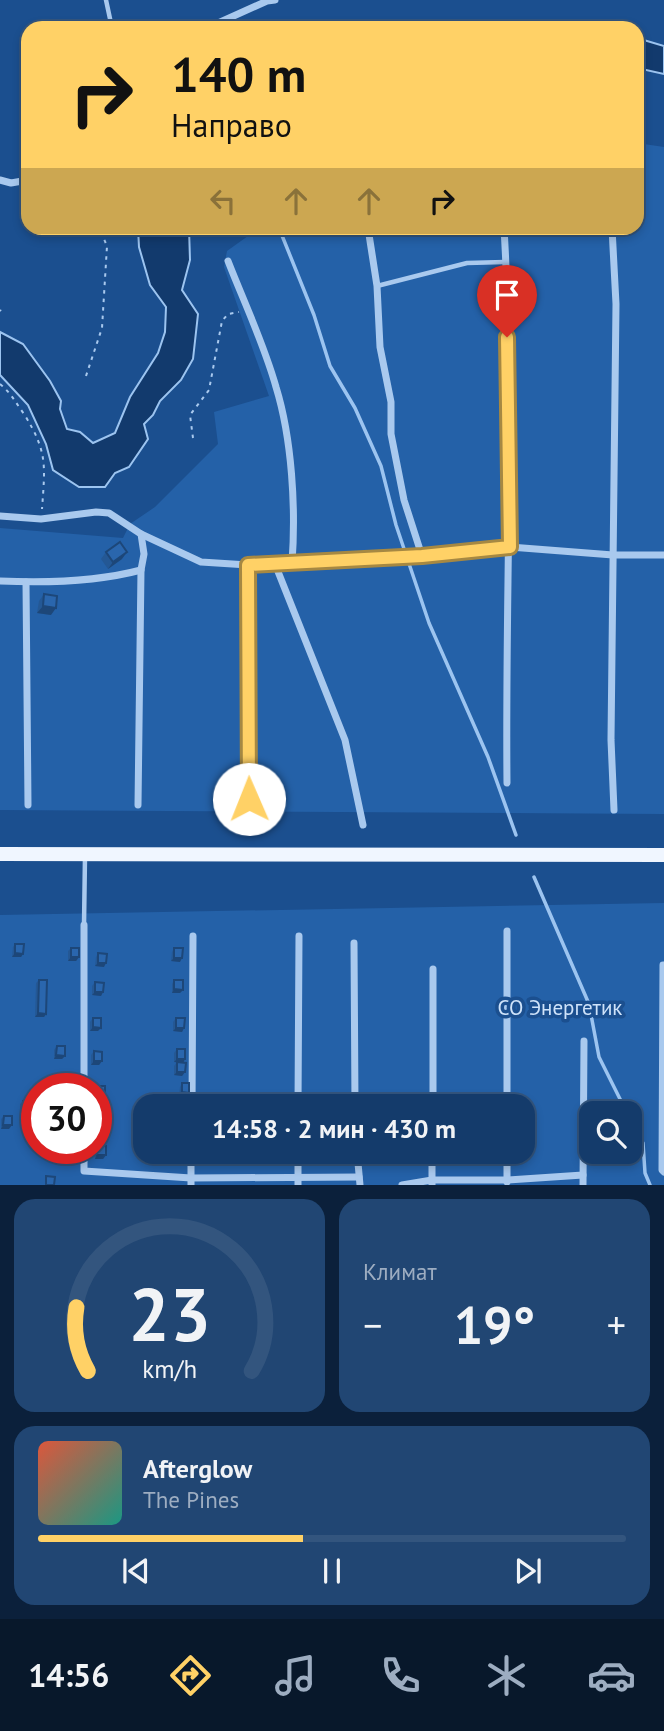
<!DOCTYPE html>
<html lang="ru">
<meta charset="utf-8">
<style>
:root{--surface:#143b6b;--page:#214673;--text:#f1f3f6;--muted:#9dadc1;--line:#33557e;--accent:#ffd166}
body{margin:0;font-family:"PT Sans",sans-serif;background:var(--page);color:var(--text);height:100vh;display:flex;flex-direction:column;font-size:26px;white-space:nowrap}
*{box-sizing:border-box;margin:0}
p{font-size:23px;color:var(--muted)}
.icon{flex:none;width:38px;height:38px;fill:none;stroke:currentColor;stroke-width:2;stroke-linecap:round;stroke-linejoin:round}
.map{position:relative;height:1185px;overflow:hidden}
.side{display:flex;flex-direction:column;gap:14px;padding:14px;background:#0b203b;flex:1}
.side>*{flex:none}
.hud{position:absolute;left:21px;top:21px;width:623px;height:214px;border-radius:21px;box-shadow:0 4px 10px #0003,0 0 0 2px var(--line);background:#ffd166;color:#111;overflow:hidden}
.fabs{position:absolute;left:579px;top:1101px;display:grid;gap:14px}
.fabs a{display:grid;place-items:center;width:63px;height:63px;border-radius:14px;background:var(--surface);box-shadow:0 4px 10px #0003,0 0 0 2px var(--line);font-size:35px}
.speed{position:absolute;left:21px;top:1073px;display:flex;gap:14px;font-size:35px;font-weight:700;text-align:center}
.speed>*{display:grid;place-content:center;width:91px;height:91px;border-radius:50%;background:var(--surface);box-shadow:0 4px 10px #0003,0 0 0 2px var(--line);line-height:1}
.speed .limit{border:10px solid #d22;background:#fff;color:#111}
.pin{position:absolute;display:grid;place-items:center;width:60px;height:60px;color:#fff;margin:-72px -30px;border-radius:50% 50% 50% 0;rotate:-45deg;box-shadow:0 0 7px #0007}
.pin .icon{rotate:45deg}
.me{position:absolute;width:77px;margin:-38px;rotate:359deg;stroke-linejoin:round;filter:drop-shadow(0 0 5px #0008)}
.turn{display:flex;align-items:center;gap:24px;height:147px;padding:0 35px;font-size:32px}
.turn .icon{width:91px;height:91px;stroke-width:2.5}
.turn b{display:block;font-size:49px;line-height:60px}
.lanes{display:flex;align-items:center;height:66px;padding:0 35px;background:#0003;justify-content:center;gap:35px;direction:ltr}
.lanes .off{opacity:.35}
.big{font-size:52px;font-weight:700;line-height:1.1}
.side .tile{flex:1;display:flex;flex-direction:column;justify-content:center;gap:10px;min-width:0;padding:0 24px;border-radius:21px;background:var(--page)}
.side .dial{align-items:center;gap:0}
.dial svg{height:182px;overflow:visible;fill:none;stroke:var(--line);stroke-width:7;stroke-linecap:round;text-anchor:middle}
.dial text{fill:var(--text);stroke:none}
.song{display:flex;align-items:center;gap:21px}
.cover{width:84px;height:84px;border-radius:10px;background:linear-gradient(135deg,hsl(10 70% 55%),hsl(170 70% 35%))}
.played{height:7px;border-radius:4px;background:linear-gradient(90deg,var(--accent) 45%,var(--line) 45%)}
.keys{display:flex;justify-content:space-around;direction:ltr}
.heat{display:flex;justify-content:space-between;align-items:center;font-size:38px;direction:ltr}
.side .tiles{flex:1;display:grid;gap:14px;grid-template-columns:1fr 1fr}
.tile:last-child{grid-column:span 2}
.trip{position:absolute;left:133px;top:1094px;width:402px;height:70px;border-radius:21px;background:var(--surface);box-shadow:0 4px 10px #0003,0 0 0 2px var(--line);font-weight:700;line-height:70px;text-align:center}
.dock{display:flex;height:112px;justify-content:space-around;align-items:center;background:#08182b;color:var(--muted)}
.dock .icon{width:49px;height:49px}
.dock .current{color:var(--accent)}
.dock b{font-size:32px;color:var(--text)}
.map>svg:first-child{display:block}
</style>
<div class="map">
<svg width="664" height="1185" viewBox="0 0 664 1185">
<rect width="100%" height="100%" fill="#1b4f8f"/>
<!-- green -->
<g fill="#2461a8" fill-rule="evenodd">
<path d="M637,143l27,4v667l-664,-4v-282l123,10 7,-14 25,-17 63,-63 -4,-32 55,-16 -45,-129 3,-16 32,-23h378z"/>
<path d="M664,903v282h-664v-270zM37,1088h59v60h-59zM145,1106h378v46h-378zM592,1113h38v39h-38z"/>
</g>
<!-- water -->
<g fill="#123a6d" stroke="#9cc4f0" stroke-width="2">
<path d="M637,38l27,8v28l-27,-6z"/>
<path d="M138,228h51l1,32 -8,30 16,24 -5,45 -12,21 -21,21 -7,14 -9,9 4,15 -19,28 -14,6 -10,14h-26l-26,-17 -7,-26 -18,-39 -28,-30v-43l23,12 27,37 11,20 -1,8 7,20 13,3 13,11 22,-10 15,-36 28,-44 7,-21 1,-25 -16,-22 -11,-38z"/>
</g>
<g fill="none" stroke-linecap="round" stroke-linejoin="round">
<!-- stream -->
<g stroke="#9cc4f0" stroke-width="3.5">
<path d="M279,228l35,87 16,51 25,42 26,58 15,59 33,98 59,134 28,78"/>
<path d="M534,877l55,127 10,53 28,56"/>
<path d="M630,1119l13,24 2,30 5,12"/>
</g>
<!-- path -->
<g stroke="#a9c9ee" stroke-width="2" stroke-dasharray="3.5 5" stroke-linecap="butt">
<path d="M0,310l1,1"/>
<path d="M86,376l16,-48 5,-82 -6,-14 -5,-4"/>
<path d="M0,384c11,9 16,19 24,30 24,38 21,52 18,95"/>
<path d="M193,438l-3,-23 19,-25 13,-69 6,-7 11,-2"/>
</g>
<!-- lane -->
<g stroke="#a9c9ee" stroke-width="4.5">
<path d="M106,0l6,28"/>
<path d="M377,286l90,-23 38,-1"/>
<path d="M84,925l1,-69"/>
</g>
<!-- street -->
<g stroke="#a9c9ee" stroke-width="7">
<path d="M207,28l60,-27 8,-1"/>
<path d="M0,180l11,3 17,-3"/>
<path d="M368,228l9,58 3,61 11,55v32l13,66 18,56"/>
<path d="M504,228c11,184 1,370 3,555"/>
<path d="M612,228l4,76 -5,436 3,70"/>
<path d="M228,261c16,41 36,83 48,126 16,52 20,121 16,176"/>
<path d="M0,516l41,3 55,-7 13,1 32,21 3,20 -3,16 -3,235"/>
<path d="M141,534l60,28 47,3 174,-9 88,-9 103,8h51"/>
<path d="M275,564l70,176 18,85"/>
<path d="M248,565l1,234"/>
<path d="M0,581c46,2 96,1 141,-11"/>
<path d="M26,582l2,223"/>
<path d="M507,931v175"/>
<path d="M354,943l1,163"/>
<path d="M663,965l-1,205 2,2"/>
<path d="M84,1088v-163"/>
<path d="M192,1106l1,-170"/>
<path d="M298,1106l1,-170"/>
<path d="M433,1106v-137"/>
<path d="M84,1148v23l107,7 168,-1"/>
<path d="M357,1152l3,33"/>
<path d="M507,1152v30"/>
<path d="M191,1185v-33"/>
<path d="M298,1185v-33"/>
<path d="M402,1185l30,-5h75l76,-5"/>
<path d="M432,1185v-33"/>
<path d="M583,1185l1,-144"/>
</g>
<!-- primary -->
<path stroke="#f0f6ff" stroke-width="14" d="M0,854l664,1"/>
</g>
<!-- wall -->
<g fill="#245895">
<path d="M106,552l16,7 -14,10 -7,-10z"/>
<path d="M44,594l7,21 -14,-2 2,-12z"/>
<path d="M15,944l8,10 -2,3h-9l1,-10z"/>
<path d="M71,948l8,9 -3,4h-8v-10z"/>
<path d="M174,948l6,14 -9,-1 1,-9z"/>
<path d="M98,953l6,14 -9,-1 1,-9z"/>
<path d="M39,980l7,34 -2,3h-9l1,-34z"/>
<path d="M174,980l9,10 -3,3h-8v-9z"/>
<path d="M95,982l8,10 -2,4 -9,-1v-9z"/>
<path d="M93,1018l5,13h-8v-9z"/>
<path d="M176,1018l8,10 -2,4 -9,-1v-9z"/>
<path d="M57,1046l8,10 -3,3h-8v-9z"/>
<path d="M177,1049l8,10 -2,4 2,9 -3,4 -8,-1v-9l3,-4h-3v-9z"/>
<path d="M94,1051l8,10 -3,4h-8v-10z"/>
<path d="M182,1083l7,10 -3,3h-7l1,-9z"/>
<path d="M23,1101l5,13h-8v-10z"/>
<path d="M4,1116l5,13h-8v-10z"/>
<path d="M97,1145l9,10 -3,4h-8v-10z"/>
<path d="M68,1148h10v7l-3,4h-8z"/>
<path d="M173,1152l8,10 -3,4 -8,-1v-9z"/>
</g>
<!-- shaded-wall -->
<g fill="#1d4779">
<path d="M127,552l-5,7 -14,10 5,-7z"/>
<path d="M43,606l13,2 -5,7 -14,-2z"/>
<path d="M15,953l8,1 -2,3h-9z"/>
<path d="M71,957h8l-3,4h-8z"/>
<path d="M174,958h8l-2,4 -9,-1z"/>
<path d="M98,963h8l-2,4 -9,-1z"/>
<path d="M174,989l9,1 -3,3h-8z"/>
<path d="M95,992h8l-2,4 -9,-1z"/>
<path d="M38,1013l8,1 -2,3h-9z"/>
<path d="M93,1027l8,1 -3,3h-8z"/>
<path d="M176,1028h8l-2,4 -9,-1z"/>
<path d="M56,1055l9,1 -3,3h-8z"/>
<path d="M177,1059h8l-2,4 -9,-1z"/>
<path d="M94,1061h8l-3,4h-8z"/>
<path d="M177,1072h8l-3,4 -8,-1z"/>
<path d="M182,1092l7,1 -3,3h-7z"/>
<path d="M96,1096h9l-3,3h-6z"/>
<path d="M23,1110l8,1 -3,3h-8z"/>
<path d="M3,1125h9l-3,4h-8z"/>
<path d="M534,1127l-5,7 -6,1v-7z"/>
<path d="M69,1155h9l-3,4h-8z"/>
<path d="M97,1155h9l-3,4h-8z"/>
<path d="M172,1162h9l-3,4 -8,-1z"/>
</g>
<!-- building -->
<g fill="#2a66ad" stroke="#1d4779" stroke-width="2">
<path d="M120,542l7,10 -14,10 -7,-10z"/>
<path d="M44,594l13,2 -1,12 -13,-2z"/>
<path d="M15,944h9l-1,10 -8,-1z"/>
<rect x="71" y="948" width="8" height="9"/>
<path d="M174,948h9l-1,10h-8z"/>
<path d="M98,953l9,1 -1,9h-8z"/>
<path d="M39,980h8l-1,34 -8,-1z"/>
<path d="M174,980h9v10l-9,-1z"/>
<path d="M95,982l9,1 -1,9h-8z"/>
<path d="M93,1018h8v10l-8,-1z"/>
<path d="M176,1018h9l-1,10h-8z"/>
<path d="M57,1046h8v10l-9,-1z"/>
<rect x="177" y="1049" width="8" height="10"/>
<path d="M94,1051l8,1v9h-8z"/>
<path d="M177,1062l9,1 -1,9h-8z"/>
<path d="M69,1079h9l-1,9h-8z"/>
<path d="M182,1083h7v10l-7,-1z"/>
<path d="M97,1086h8v10h-9z"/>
<path d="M23,1101h8v10l-8,-1z"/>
<path d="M4,1116h8v9h-9z"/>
<path d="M534,1116v11l-11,1v-11z"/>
<path d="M97,1145l9,1v9h-9z"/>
<path d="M70,1148h8v7h-9z"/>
<path d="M173,1152l8,1v9h-9z"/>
<path d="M46,1176l9,1 -1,8h-8z"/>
</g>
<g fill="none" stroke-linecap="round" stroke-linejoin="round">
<!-- route casing -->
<g stroke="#a68842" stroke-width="18">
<path id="route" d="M249,799l-1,-234 174,-9 88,-9 -3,-210"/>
</g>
<!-- route -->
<use href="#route" stroke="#ffd166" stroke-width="12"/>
</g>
<g text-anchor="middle" stroke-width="7" stroke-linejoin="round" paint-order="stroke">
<!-- park labels -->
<g font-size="21" fill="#cfe3fa" stroke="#1b4f8f">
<text x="560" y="1015">СО Энергетик</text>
</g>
</g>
</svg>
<div class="fabs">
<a><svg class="icon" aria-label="search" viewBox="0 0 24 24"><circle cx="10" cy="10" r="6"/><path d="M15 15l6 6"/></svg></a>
</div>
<div class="speed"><div class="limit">30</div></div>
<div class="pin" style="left:507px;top:337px;background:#d93025"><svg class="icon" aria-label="arrive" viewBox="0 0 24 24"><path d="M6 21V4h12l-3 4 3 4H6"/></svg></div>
<svg class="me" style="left:249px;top:799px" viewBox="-20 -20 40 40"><circle r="19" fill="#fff"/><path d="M0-13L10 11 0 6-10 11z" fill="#ffd166"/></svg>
<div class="trip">14:58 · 2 мин · 430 m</div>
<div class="hud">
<div class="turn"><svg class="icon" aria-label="right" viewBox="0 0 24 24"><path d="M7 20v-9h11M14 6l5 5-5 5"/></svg><div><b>140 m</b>Направо</div></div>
<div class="lanes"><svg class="icon off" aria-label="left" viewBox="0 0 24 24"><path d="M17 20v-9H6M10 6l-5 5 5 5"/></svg><svg class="icon off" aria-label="ahead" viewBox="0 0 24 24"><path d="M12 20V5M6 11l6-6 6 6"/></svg><svg class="icon off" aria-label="ahead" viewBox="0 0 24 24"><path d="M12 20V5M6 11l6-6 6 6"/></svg><svg class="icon" aria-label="right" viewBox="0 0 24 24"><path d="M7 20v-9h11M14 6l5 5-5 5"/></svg></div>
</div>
</div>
<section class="side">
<div class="tiles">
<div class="tile dial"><svg viewBox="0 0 100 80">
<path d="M14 69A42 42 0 1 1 86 69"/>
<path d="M14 69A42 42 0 0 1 9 41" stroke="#ffd166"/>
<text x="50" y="56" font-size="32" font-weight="700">23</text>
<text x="50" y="72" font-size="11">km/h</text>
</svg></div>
<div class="tile"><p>Климат</p>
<div class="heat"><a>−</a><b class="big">19°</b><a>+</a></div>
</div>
<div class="tile">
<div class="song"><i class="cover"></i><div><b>Afterglow</b><p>The Pines</p></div></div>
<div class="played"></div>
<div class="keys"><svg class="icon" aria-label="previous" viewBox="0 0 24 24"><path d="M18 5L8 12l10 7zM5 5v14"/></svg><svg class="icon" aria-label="pause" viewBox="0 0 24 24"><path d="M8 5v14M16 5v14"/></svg><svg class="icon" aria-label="next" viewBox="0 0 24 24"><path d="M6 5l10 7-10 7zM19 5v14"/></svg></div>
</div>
</div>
</section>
<nav class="dock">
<b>14:56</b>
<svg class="icon current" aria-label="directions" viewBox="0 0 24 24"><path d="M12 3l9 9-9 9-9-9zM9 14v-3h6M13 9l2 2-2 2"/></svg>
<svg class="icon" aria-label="music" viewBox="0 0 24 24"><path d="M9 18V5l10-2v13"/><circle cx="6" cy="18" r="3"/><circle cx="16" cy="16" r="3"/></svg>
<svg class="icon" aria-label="phone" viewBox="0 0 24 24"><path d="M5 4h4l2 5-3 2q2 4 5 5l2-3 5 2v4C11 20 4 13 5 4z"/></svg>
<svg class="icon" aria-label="climate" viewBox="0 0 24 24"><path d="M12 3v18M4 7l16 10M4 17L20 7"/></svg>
<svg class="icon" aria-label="car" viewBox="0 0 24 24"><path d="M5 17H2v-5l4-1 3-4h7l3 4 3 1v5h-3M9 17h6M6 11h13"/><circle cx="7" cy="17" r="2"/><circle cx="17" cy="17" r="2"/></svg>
</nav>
